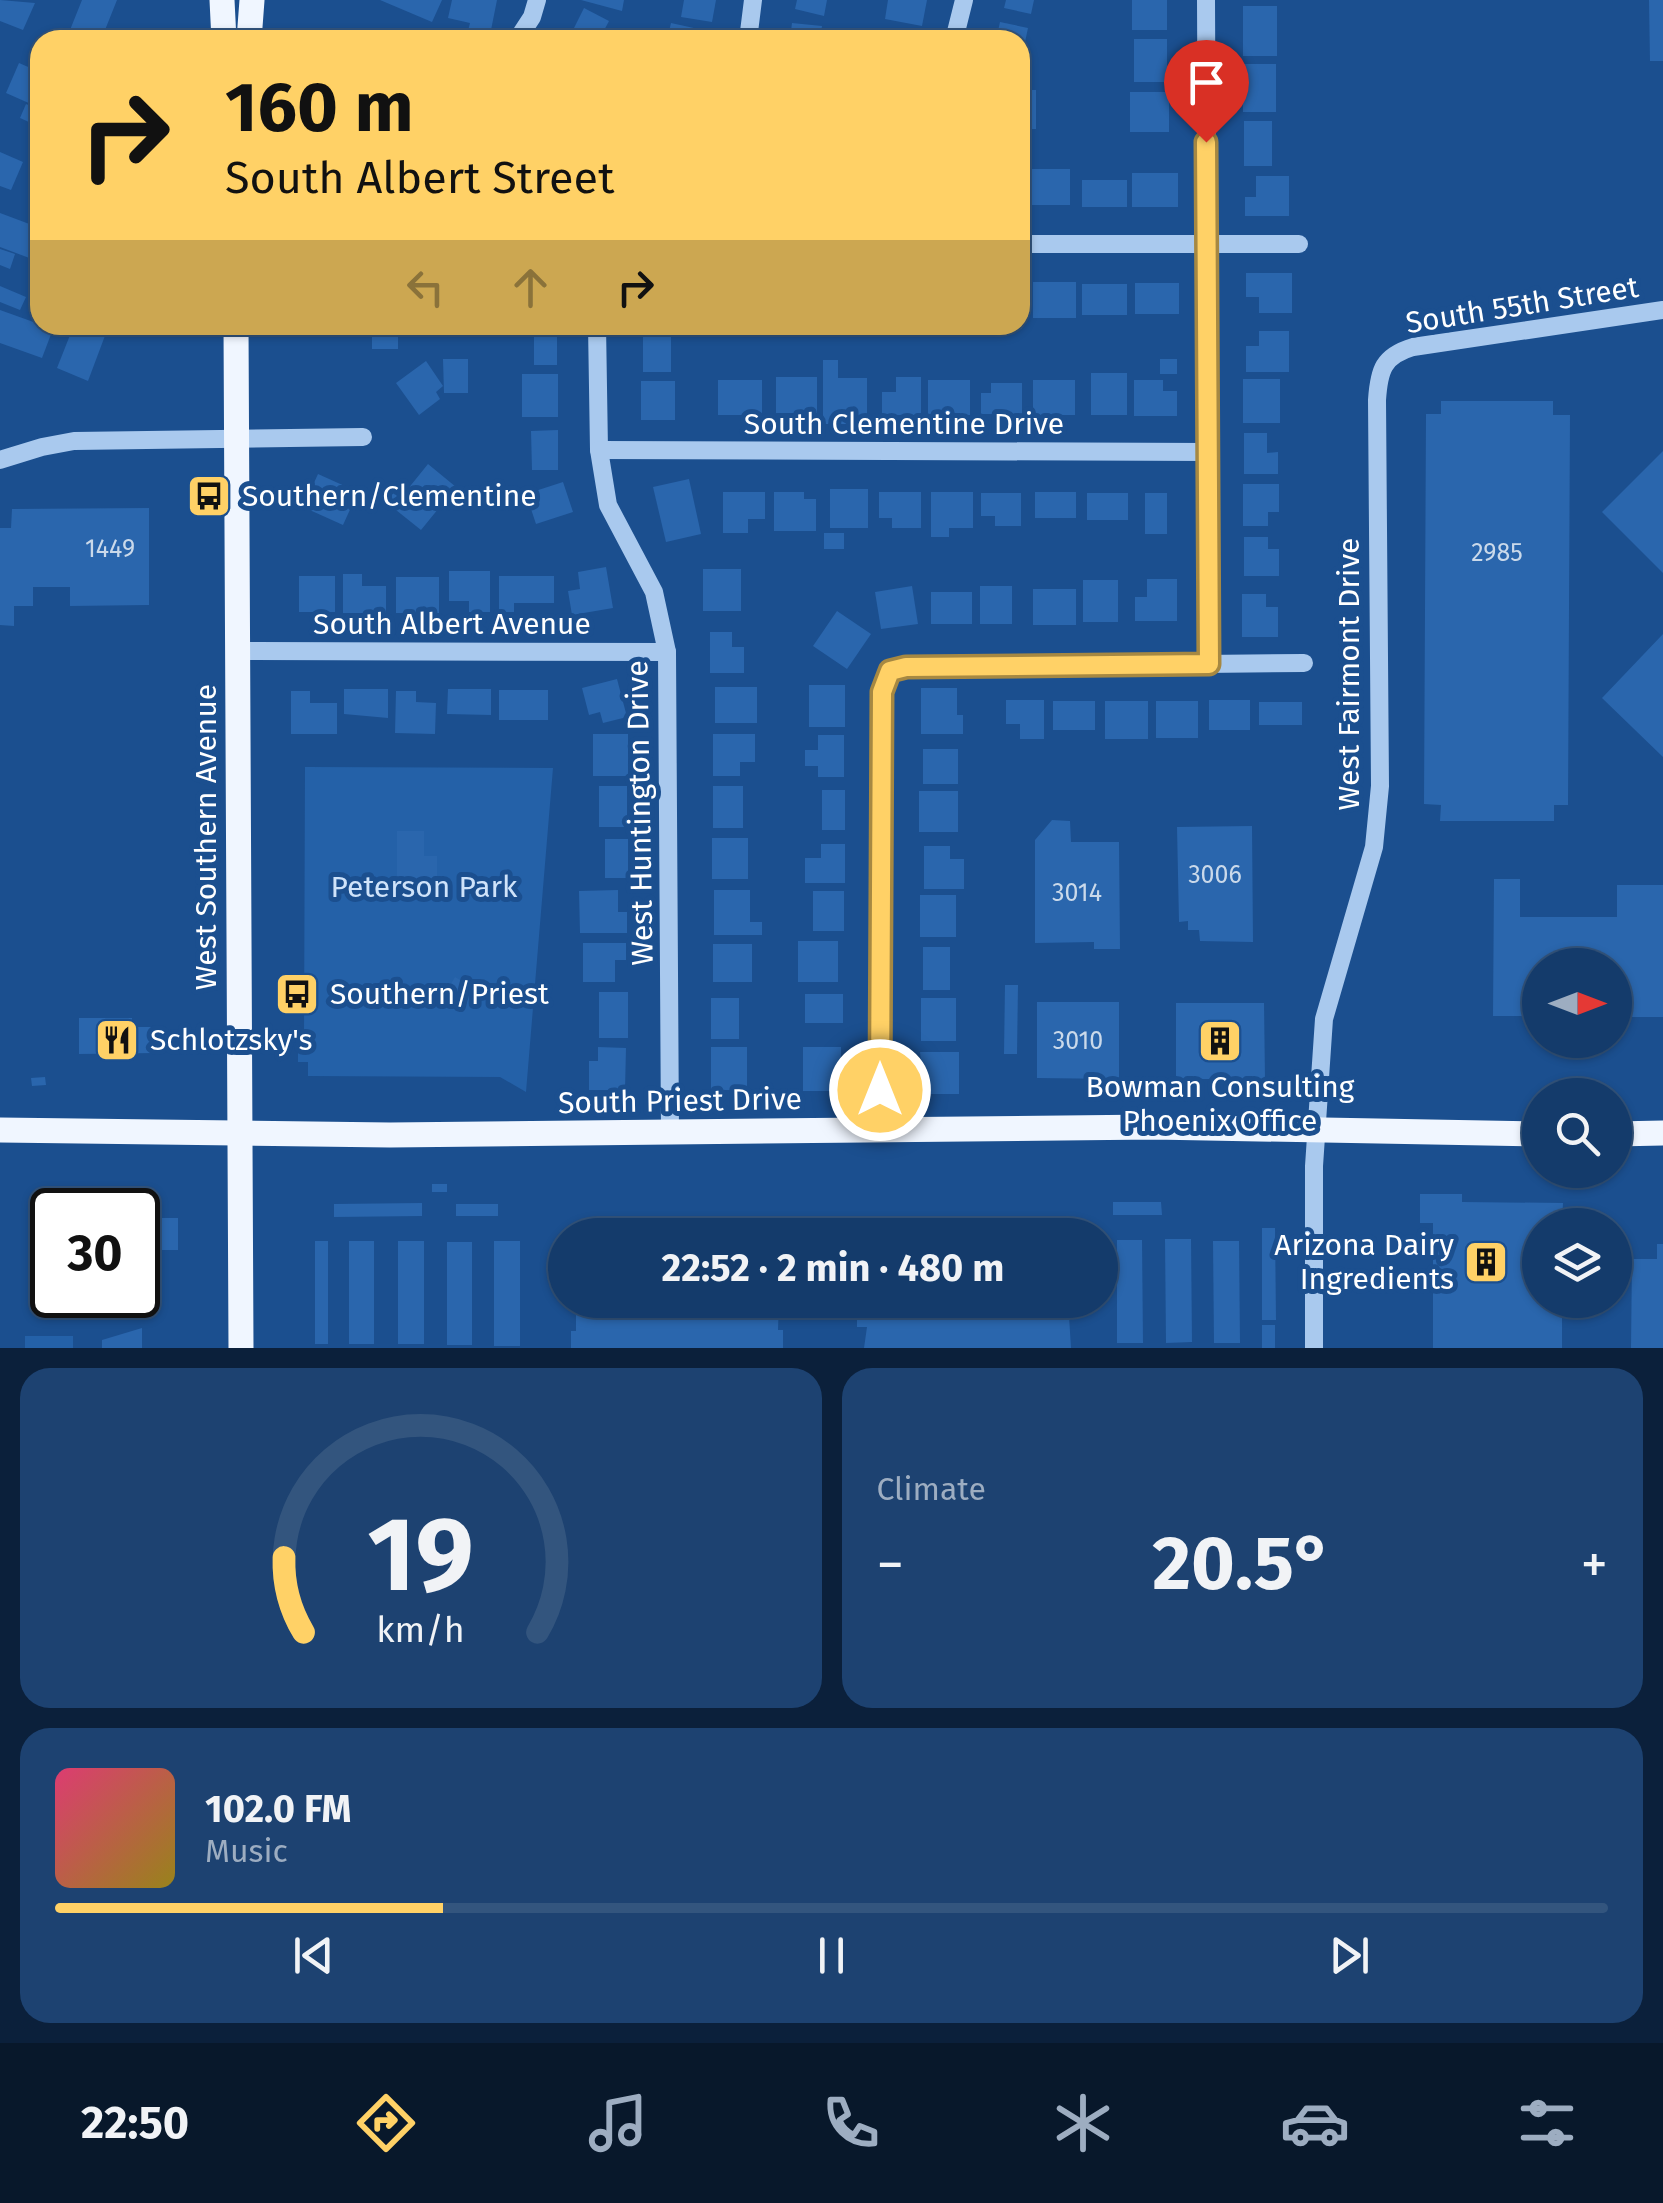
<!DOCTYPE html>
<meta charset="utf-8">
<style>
:root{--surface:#143b6b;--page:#1d4271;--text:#f1f3f6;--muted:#9dadc1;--line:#33557e;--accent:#ffd166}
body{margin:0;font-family:"Fira Sans",sans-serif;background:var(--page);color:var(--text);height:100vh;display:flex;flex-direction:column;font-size:38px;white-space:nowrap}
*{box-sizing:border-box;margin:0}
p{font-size:32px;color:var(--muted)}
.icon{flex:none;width:55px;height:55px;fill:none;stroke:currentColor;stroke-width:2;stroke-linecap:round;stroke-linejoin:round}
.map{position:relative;height:1348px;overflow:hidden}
.drawer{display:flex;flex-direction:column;gap:20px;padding:20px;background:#0b203b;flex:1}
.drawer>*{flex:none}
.banner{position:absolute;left:30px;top:30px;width:1000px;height:305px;border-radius:30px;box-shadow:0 2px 8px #0004,0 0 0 2px var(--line);background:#ffd166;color:#111;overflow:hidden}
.needle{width:65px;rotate:90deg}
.fabs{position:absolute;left:1522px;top:948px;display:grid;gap:20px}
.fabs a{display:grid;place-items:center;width:110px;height:110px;border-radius:50%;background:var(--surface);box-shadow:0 2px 8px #0004,0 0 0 2px var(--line);font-size:50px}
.speed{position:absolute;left:30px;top:1188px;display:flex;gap:20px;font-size:50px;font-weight:700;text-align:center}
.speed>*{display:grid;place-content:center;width:130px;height:130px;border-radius:50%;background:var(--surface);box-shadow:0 2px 8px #0004,0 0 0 2px var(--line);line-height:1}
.speed .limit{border:5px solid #111;border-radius:15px;background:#fff;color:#111}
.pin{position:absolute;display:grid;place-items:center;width:85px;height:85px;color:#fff;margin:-102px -42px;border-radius:50% 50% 50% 0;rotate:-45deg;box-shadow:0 0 10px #0007}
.pin .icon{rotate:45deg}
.me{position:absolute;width:110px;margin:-55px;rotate:0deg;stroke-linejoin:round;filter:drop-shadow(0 0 8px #0008)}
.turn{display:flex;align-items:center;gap:35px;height:210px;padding:0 30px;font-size:45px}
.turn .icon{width:130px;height:130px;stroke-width:2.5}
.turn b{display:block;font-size:70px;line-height:85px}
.lanes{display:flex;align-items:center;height:95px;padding:0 30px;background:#0003;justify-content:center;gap:50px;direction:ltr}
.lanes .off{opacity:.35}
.big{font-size:75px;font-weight:700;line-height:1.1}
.drawer .card{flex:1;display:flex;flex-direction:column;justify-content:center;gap:15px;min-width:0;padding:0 35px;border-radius:30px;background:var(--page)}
.drawer .dial{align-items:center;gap:0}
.dial svg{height:260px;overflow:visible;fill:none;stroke:var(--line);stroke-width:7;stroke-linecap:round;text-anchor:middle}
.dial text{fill:var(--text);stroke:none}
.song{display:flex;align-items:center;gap:30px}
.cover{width:120px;height:120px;border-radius:15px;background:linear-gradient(135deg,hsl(340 70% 55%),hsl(50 70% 35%))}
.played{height:10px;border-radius:5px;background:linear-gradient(90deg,var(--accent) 25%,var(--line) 25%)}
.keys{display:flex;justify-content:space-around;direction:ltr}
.heat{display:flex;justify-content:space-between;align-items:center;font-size:55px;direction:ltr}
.drawer .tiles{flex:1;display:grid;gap:20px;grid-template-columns:1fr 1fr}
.card:last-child{grid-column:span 2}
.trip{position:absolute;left:548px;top:1218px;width:570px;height:100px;border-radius:50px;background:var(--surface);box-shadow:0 2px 8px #0004,0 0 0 2px var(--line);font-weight:700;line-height:100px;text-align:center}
.tabs{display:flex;height:160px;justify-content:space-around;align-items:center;background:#08182b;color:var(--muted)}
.tabs .icon{width:70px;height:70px}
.tabs .selected{color:var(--accent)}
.tabs b{font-size:45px;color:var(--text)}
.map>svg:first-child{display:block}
</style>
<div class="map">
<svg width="1663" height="1348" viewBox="0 0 1663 1348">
<rect width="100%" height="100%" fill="#1b4f8f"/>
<!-- green -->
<g fill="#2461a8">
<path d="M305,767l248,1 -27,324 -26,-15 -192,-1v-14h-10v-22l6,-1z"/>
<rect x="25" y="1336" width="48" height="12"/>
</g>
<!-- building -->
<g fill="#2a66ad">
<path d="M0,0l35,3 -12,27 -23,-9z"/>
<path d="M82,0h35l-16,40h-35z"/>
<path d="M380,0h62l-10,22z"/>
<path d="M452,0h45l-7,35 -22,-4 2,-8 -22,-5z"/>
<path d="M581,0h43l-2,11z"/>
<path d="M684,0h32l-4,22 -31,-5z"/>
<path d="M797,0h30l-3,16 -29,-7z"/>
<path d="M888,0h39l-5,26 -37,-7z"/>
<path d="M1006,0h28l-3,14 -27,-6z"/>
<rect x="1132" y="0" width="35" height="30"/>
<path d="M1649,0h14v61h-13z"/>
<rect x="1243" y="6" width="34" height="50"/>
<path d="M584,8l25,13 -10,19h-31z"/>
<path d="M1000,22l28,6 -6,28 -2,-16h-24z"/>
<path d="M671,23l41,9 -2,8h-43z"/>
<path d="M792,23l30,3 -2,14h-30z"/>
<path d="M893,30l27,5 -1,5h-27z"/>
<rect x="1134" y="39" width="33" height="43"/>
<path d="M19,63l21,9v36l-34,-15z"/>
<rect x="1243" y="64" width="33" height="48"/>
<rect x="1020" y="90" width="16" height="39"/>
<rect x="1130" y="92" width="39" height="40"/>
<path d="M26,104l14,6v17l-20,-9z"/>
<rect x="1244" y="121" width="28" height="45"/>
<path d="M0,152l23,10 -12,28 -11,-4z"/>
<rect x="1030" y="169" width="40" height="36"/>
<rect x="1132" y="173" width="46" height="34"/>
<rect x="1020" y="176" width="4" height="29"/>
<path d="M1256,176h33v40h-44v-19h11z"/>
<rect x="1082" y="180" width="45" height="27"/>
<path d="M0,213l40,15v34l-40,-15z"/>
<path d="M0,249l15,5 -5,15 -10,-4z"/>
<path d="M1246,273h46v40h-33v-16h-13z"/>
<rect x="1033" y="282" width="43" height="36"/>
<rect x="1135" y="283" width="44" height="31"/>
<rect x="1082" y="284" width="45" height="31"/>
<path d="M0,286l26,11 -6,13 -20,-8z"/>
<path d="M0,310l53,19 -11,29 -42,-15z"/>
<path d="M74,325h35l-21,56 -31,-13z"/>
<rect x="372" y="325" width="26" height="24"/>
<rect x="534" y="325" width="23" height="40"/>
<rect x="643" y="325" width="28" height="47"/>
<rect x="723" y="325" width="40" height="4"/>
<rect x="981" y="325" width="41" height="4"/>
<path d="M1259,331h30v41h-43v-26h13z"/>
<path d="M443,359h25v34h-24z"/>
<rect x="1160" y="359" width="17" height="15"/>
<path d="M823,360h15v18h29v46h-44z"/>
<path d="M426,361l17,25 -7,6 4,7 -21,16 -23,-32z"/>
<rect x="1091" y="373" width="36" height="42"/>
<rect x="522" y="374" width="36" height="43"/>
<rect x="776" y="377" width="41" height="36"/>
<path d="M896,377h25v38h-39v-23h14z"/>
<rect x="1243" y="379" width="37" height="44"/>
<rect x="718" y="380" width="44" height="35"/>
<rect x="928" y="380" width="42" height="35"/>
<rect x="1033" y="380" width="42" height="35"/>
<path d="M1134,380h29v11h14v25h-43z"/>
<rect x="641" y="381" width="34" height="39"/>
<path d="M991,383h31v31h-41v-21h10z"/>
<path d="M1441,401h112v14h17l-2,390h-14v16h-114l1,-16 -17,-1 2,-390h15z"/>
<path d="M558,430v40h-26l-1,-39z"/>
<path d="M1244,433h23v20l11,-1v22h-34z"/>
<path d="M1663,451v122l-61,-61z"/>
<path d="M428,464l28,23 -35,43 -35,-28 10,-12 7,5z"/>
<path d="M318,474l40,18 -15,33 -40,-18z"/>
<path d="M689,479l12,55 -35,8 -13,-55z"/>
<path d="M563,482l10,30 -37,12 -10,-30z"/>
<path d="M1243,484h36v28h-11v14h-25z"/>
<rect x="830" y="489" width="38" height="39"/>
<path d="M723,492h42v27h-17v14h-25z"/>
<path d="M774,492h30v7h12v32h-42z"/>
<path d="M879,492h42v36h-29v-10h-13z"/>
<path d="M931,492h42v36h-24v9h-18z"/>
<rect x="1035" y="492" width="41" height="26"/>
<path d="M981,493h40v33h-26v-10h-14z"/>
<rect x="1087" y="493" width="41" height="27"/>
<rect x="1145" y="493" width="22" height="41"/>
<path d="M149,508v97l-79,1v-19h-37v19h-19v20l-14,-1v-97h11l1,-19z"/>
<rect x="824" y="533" width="20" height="16"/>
<path d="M1244,537h24v12h11v27h-35z"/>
<path d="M606,567l7,41 -41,7 -4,-24 12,-2 -2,-17z"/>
<rect x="703" y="569" width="38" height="42"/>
<path d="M449,571h41v41h-21v-11h-20z"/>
<path d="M343,574h19v12h24v27h-43z"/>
<rect x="299" y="576" width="36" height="36"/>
<path d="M499,576h55v27h-40v9h-15z"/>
<rect x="396" y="577" width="43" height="36"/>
<path d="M1147,579h30v42h-42v-24h12z"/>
<rect x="1083" y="580" width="35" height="42"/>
<path d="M912,586l6,38 -37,5 -6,-37z"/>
<rect x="980" y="586" width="32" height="38"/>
<rect x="1033" y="589" width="43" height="36"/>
<rect x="931" y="592" width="41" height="32"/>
<path d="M1242,594h24v13h12v30h-36z"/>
<path d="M837,611l34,23 -24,35 -34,-23z"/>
<path d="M710,632h22v15h12v26h-34z"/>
<path d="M1663,634v123l-61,-59z"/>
<path d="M617,679l10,38 -24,6 -3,-11 -11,3 -7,-27z"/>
<rect x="809" y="685" width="36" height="42"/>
<rect x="715" y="687" width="42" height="36"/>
<path d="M921,688h36v27h6v19h-42z"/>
<path d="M344,689h44v29l-44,-4z"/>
<path d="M448,689h43v26l-44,-1z"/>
<rect x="499" y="690" width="49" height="30"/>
<path d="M291,691h19v12h27v31h-46z"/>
<path d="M396,691h20v11l20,1 -1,31 -40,-1z"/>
<path d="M1006,700h38v39h-24v-15h-14z"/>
<rect x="1209" y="700" width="41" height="30"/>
<rect x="1053" y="701" width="42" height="29"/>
<rect x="1105" y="701" width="43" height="38"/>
<rect x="1156" y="701" width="42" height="37"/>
<rect x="1259" y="702" width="43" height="23"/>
<rect x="593" y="734" width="35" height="42"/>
<path d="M713,734h42v28h-15v14h-27z"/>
<path d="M818,735h26v42h-26v-11h-13v-16h13z"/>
<rect x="923" y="749" width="35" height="35"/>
<rect x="599" y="786" width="28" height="41"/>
<rect x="713" y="786" width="30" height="42"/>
<rect x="822" y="790" width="23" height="40"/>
<rect x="919" y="791" width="39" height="41"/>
<path d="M1052,820l18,1 1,21h48l1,107h-26v-7l-59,1v-103z"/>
<path d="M1252,826l1,116 -53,-1 -1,-11h-11v-9l-9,1 -2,-95z"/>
<path d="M397,831h27v25h13v35h-40z"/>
<rect x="712" y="838" width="36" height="41"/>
<rect x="605" y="839" width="23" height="39"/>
<path d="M821,844h24v39h-40v-25h16z"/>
<path d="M924,846h26v13h14v30h-40z"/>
<path d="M1494,879h26v38h97v-32h46v132h-48v-52h-75v51h-47z"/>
<path d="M618,890v22h9v21h-47l-1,-42z"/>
<path d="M714,890h36v32h12v13h-48z"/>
<rect x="813" y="891" width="31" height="40"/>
<rect x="920" y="895" width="36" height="42"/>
<rect x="798" y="941" width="40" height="41"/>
<path d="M583,943h43v17h-11v22h-32z"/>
<rect x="713" y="944" width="39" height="38"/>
<rect x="923" y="947" width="27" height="43"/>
<path d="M455,977l20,12 -12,22 -21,-12z"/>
<path d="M1005,985h13l-1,69h-13z"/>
<rect x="295" y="987" width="7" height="14"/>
<rect x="599" y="992" width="29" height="46"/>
<rect x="805" y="994" width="38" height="29"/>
<rect x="711" y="998" width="28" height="41"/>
<rect x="921" y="998" width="35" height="43"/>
<path d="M1037,1002h82v77l-82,-1z"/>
<path d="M1176,1003h88l1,76h-89z"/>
<path d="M79,1018h53v9h23v26l-76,1z"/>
<path d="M598,1047l28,1 -1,42h-36v-29h9z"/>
<rect x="711" y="1047" width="36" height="43"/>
<rect x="803" y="1047" width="38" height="44"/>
<path d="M920,1052h39v42h-35z"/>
<path d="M45,1077l1,8 -14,1 -1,-8z"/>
<rect x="432" y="1184" width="15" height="8"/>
<path d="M1420,1194h42v8l101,1 -1,22h-22v75h22v48h-129v-125h-13z"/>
<path d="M1113,1202h48l1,13h-49z"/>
<path d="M422,1203v13l-88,1v-13z"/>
<rect x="456" y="1204" width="42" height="12"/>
<rect x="160" y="1218" width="18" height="32"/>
<path d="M1262,1228h13l1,92h-14z"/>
<path d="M1165,1239h26l1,103 -26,1z"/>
<path d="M1117,1240h25l1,103h-26z"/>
<rect x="315" y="1241" width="13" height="103"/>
<rect x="349" y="1241" width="25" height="103"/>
<rect x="398" y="1241" width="26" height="103"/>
<rect x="494" y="1241" width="26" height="105"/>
<path d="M1213,1241h26l1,102h-26z"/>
<rect x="447" y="1242" width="25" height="103"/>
<path d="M1657,1244h6v104h-32l1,-89h25z"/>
<rect x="92" y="1295" width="37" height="6"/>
<path d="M576,1300h203l-1,30h5v18h-212v-17h5z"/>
<path d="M857,1300h211l3,48h-207l3,-21h-10z"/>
<rect x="1262" y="1325" width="13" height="23"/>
<path d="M142,1328v20h-40v-8z"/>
</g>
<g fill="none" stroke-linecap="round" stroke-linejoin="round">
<!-- minor -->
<g stroke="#a9c9ee" stroke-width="18">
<path d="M1206,0l3,664"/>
<path d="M517,40l15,-23 5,-17"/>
<path d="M748,40l5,-40"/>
<path d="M954,40l10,-40"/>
<path d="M1020,244h279"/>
<path d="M597,325l2,125 9,55 46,87 13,60 3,482"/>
<path d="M599,450l609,2"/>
<path d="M0,460l42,-13 32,-6 289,-4"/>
<path d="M238,651l429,1"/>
<path d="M880,1131l2,-439 9,-21 15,-4 398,-4"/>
<path d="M1314,1348v-182l10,-147 50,-172 6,-61 -3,-386c2,-30 6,-44 36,-53l250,-37"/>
</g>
<!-- major -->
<g stroke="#f0f6ff" stroke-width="25">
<path d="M222,0l2,40"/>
<path d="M249,40l3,-40"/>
<path d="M236,325l5,1023"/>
<path d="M0,1130l390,5 764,-8 386,7"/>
<path d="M1615,1134l48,-1"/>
</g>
</g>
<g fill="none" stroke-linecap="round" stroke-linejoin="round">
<!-- route casing -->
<g stroke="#a68842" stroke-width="25">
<path id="route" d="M880,1090l2,-398 8,-21 16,-4 303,-3 -3,-522"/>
</g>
<!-- route -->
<use href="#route" stroke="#ffd166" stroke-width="18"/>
</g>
<!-- icons -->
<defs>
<g id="bus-square" transform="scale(2.25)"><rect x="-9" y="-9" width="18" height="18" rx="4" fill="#ffd166" stroke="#1b4f8f"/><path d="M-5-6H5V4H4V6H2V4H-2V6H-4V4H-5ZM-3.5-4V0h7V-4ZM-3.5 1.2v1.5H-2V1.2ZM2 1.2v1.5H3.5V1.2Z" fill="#111"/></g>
<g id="restaurant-square" transform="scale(2.25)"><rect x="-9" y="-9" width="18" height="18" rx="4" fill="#ffd166" stroke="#1b4f8f"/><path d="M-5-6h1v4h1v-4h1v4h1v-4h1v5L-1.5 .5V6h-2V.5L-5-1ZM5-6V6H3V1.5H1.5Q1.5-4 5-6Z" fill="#111"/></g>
<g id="building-square" transform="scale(2.25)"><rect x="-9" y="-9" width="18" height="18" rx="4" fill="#ffd166" stroke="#1b4f8f"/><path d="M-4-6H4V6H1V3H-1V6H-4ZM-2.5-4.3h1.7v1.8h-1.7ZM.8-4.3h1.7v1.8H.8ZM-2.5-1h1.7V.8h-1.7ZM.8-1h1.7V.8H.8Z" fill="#111"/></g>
</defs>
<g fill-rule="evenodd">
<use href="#bus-square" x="209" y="496"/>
<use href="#bus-square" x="297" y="994"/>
<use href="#restaurant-square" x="117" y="1040"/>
<use href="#building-square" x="1220" y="1041"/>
<use href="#building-square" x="1486" y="1262"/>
</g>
<g text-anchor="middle" stroke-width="10" stroke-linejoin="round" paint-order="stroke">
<!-- number labels -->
<g font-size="25" fill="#cad9ea">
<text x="110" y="557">1449</text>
<text x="1497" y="561">2985</text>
<text x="1215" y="883">3006</text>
<text x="1077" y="901">3014</text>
<text x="1078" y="1049">3010</text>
</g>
<!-- street labels -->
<g font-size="30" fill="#fff" stroke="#1b4f8f">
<text transform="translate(1522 305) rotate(-9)" y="10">South 55th Street</text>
<text x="904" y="434">South Clementine Drive</text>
<text x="452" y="634">South Albert Avenue</text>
<text transform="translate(1349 674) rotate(-90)" y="10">West Fairmont Drive</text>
<text transform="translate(640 813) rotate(-91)" y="10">West Huntington Drive</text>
<text transform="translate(206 837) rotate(-90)" y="10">West Southern Avenue</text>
<text transform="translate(680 1101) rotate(-1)" y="10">South Priest Drive</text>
</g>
<!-- poi labels -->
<g font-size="30" fill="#fff" stroke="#1b4f8f" text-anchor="start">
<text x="242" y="506">Southern/Clementine</text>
<text x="330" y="1004">Southern/Priest</text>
<text x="150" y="1050">Schlotzsky's</text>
<text x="1220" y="1097" text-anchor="middle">Bowman Consulting<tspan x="1220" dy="34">Phoenix Office</tspan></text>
<text x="1454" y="1255" text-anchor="end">Arizona Dairy<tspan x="1454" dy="34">Ingredients</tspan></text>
</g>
<!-- park labels -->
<g font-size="30" fill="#cfe3fa" stroke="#1b4f8f">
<text x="424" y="897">Peterson Park</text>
</g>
</g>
</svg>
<div class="fabs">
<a><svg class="needle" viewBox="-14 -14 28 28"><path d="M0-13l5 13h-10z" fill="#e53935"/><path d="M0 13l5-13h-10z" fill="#9dadc1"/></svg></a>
<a><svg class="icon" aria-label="search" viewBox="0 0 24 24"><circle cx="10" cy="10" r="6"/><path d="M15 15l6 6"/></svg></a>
<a><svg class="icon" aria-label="layers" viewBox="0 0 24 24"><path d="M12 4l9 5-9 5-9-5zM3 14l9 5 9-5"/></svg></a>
</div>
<div class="speed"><div class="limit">30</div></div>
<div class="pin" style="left:1206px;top:142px;background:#d93025"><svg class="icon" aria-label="arrive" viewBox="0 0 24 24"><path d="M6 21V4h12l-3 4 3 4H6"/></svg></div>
<svg class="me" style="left:880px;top:1090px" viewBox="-20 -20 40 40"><circle r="17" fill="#ffd166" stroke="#fff" stroke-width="3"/><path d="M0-11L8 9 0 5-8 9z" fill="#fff"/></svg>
<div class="trip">22:52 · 2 min · 480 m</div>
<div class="banner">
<div class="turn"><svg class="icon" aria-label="right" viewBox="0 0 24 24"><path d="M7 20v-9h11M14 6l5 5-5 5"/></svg><div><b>160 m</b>South Albert Street</div></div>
<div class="lanes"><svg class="icon off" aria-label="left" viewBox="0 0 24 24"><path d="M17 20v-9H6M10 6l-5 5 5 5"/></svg><svg class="icon off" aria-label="ahead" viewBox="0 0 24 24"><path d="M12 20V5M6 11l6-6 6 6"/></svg><svg class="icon" aria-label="right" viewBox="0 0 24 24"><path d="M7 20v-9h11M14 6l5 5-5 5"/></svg></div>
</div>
</div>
<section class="drawer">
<div class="tiles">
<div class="card dial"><svg viewBox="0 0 100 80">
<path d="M14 69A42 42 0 1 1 86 69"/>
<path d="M14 69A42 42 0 0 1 8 46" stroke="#ffd166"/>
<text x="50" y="56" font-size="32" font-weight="700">19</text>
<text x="50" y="72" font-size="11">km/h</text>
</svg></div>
<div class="card"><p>Climate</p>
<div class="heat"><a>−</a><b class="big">20.5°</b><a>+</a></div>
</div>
<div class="card">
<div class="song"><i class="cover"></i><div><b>102.0 FM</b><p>Music</p></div></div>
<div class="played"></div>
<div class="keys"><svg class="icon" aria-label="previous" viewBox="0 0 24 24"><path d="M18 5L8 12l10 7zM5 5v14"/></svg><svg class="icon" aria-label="pause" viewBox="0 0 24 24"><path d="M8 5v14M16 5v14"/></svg><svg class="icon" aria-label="next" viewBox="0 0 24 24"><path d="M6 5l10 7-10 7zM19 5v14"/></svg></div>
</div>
</div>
</section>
<nav class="tabs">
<b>22:50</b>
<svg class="icon selected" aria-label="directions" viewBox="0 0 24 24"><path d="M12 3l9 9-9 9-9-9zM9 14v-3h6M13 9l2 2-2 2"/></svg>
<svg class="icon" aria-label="music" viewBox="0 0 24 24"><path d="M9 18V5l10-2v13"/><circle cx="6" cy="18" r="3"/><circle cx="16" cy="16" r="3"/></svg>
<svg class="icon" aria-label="phone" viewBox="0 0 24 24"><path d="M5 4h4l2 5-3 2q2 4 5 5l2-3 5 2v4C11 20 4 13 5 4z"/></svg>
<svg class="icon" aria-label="climate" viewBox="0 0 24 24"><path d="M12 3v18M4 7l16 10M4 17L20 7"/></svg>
<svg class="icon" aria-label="car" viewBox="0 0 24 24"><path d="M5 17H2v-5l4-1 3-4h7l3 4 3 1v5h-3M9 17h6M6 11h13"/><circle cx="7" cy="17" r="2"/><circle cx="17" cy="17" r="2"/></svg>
<svg class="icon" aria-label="filters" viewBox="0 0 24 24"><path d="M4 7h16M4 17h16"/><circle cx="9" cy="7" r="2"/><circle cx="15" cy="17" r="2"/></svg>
</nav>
